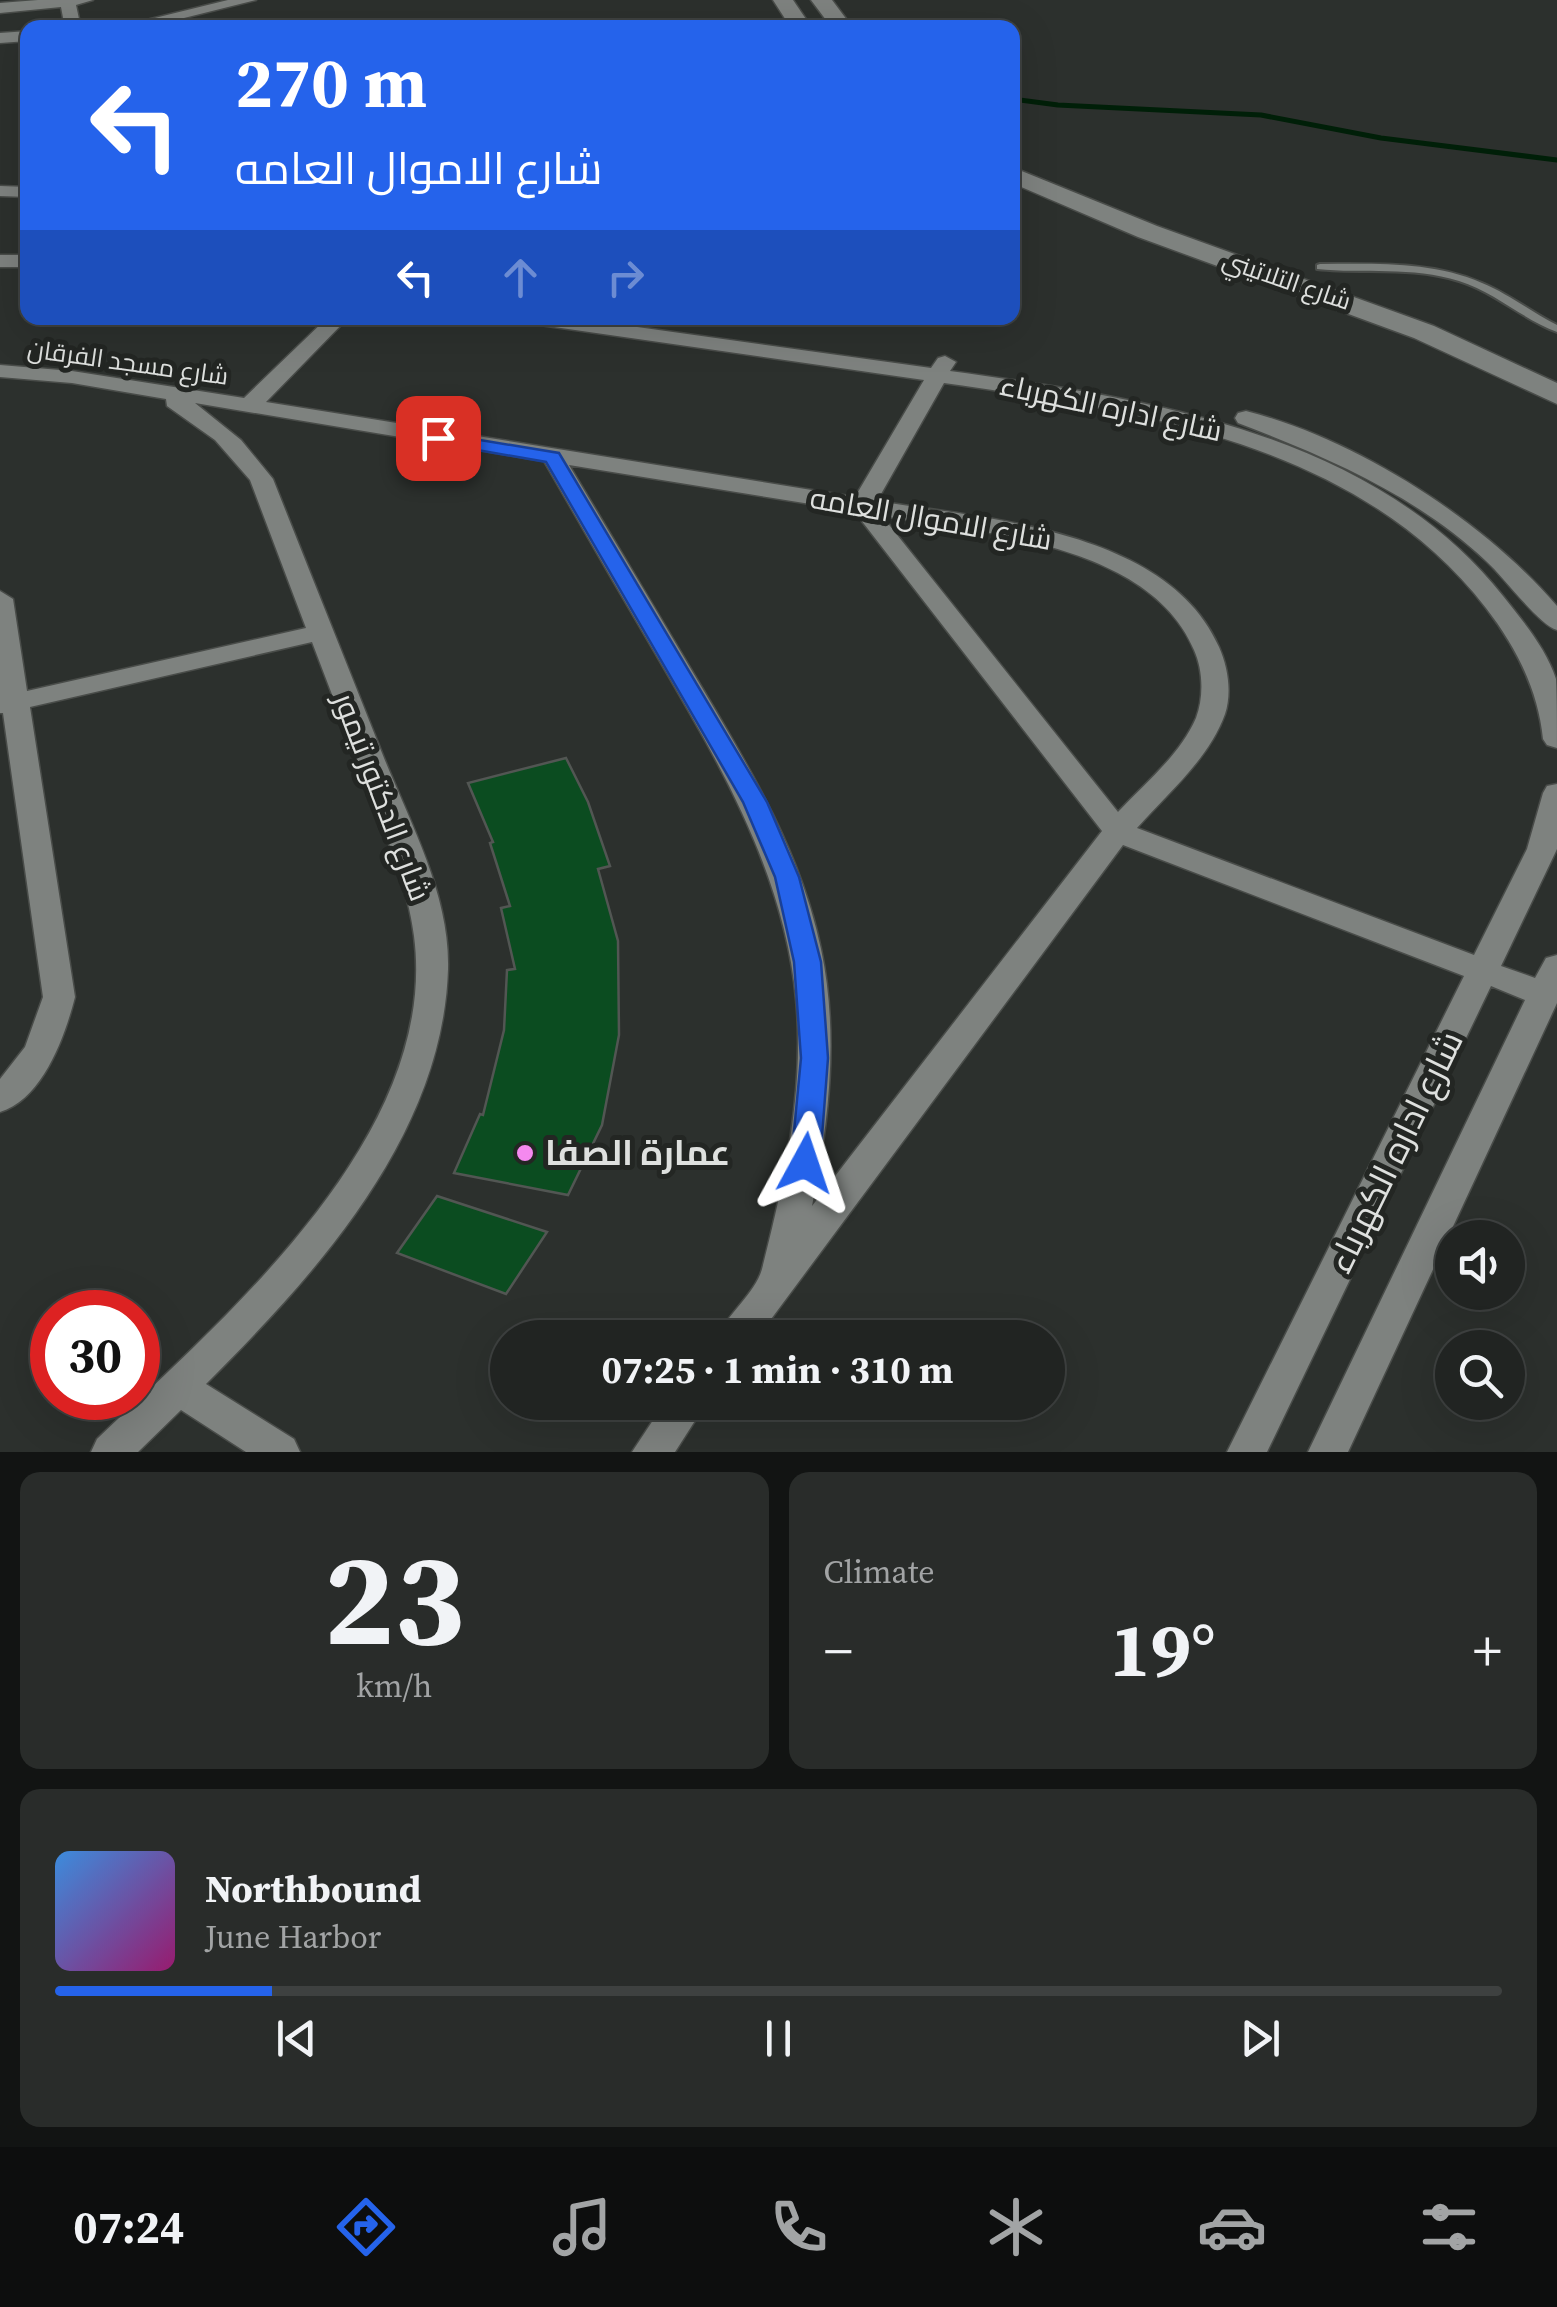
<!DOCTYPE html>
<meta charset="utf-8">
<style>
:root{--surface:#212422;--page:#292c2a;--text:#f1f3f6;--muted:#a2a4a5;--line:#3e4140;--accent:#2563eb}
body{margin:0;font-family:"Source Serif 4",Cairo,serif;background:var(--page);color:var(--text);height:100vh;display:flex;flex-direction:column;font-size:38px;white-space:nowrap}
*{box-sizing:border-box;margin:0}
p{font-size:32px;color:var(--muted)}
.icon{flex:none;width:55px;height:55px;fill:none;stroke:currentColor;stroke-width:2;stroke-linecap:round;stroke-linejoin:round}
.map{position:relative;height:1452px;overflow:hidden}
.sheet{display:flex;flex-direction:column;gap:20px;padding:20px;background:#121413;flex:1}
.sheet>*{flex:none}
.banner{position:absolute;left:20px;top:20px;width:1000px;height:305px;border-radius:20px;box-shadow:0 10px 40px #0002,0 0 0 2px var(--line);background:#2563eb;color:#fff;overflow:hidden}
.tools{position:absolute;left:1435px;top:1220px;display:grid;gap:20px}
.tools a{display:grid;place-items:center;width:90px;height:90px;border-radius:50%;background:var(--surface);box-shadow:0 10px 40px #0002,0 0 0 2px var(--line);font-size:50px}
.speed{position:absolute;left:30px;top:1290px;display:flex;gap:20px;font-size:50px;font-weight:700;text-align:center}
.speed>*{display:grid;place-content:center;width:130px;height:130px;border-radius:50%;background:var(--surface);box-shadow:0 10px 40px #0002,0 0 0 2px var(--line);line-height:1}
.speed .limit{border:15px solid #d22;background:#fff;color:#111}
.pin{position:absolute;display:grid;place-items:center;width:85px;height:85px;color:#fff;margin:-42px;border-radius:20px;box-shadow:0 5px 15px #0006}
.me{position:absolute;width:110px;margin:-55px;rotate:5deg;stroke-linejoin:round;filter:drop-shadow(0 0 8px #0008)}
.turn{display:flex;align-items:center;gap:35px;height:210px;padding:0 50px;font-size:45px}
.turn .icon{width:130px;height:130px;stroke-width:2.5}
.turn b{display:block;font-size:70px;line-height:85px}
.lanes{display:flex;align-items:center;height:95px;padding:0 50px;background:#0003;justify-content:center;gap:50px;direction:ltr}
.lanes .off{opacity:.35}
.big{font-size:75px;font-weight:700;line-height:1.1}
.sheet .card{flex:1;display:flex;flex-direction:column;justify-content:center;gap:15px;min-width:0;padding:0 35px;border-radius:20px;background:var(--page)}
.sheet .dial{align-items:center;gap:0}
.dial b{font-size:130px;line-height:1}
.song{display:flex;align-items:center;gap:30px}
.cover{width:120px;height:120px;border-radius:15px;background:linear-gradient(135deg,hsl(210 70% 55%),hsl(320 70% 35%))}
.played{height:10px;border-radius:5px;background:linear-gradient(90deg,var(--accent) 15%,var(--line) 15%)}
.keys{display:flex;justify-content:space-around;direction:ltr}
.heat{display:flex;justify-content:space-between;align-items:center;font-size:55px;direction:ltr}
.sheet .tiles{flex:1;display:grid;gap:20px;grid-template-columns:1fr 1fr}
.card:last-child{grid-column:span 2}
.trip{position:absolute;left:490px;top:1320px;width:575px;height:100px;border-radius:50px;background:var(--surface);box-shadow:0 10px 40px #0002,0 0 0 2px var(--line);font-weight:700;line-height:100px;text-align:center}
.tab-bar{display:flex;height:160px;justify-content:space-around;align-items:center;background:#0d0e0e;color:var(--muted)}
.tab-bar .icon{width:70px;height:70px}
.tab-bar .active{color:var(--accent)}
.tab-bar b{font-size:45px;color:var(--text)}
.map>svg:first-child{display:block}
</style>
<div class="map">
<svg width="1557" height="1452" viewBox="0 0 1557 1452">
<rect width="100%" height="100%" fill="#2c302d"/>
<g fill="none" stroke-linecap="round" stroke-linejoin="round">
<!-- stream -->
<path stroke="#001f08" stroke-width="5" d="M1012,99l46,6 203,10 120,23 176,22"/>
</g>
<!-- building -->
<g fill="#0b4c20" stroke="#525653" stroke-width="2.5">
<path d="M566,758l22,44 22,64 -12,3 20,72 1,94 -17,90 -34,70 -114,-22 26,-59 3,1 21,-85 3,-60 8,-1 -14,-61 9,-2 -20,-63 3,-1 -25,-59z"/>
<path d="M437,1196l110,36 -41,62 -109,-41z"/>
</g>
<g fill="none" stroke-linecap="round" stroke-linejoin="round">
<!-- service casing -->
<g stroke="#494c49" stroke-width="4">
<path id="service" d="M1320,264c55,0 111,-3 162,19 27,11 49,29 75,42v7c-35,-13 -62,-40 -98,-51 -47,-15 -95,-7 -142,-12v-4z"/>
</g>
<!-- minor casing -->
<g stroke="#494c49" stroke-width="3">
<g id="minor">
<path d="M38,0h55l-17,5 5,23h-16l-4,-21 -61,6v-10z"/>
<path d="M228,0h28l-112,28h-30z"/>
<path d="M28,31v10l-28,2v-10z"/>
<path d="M0,186l28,1v10l-28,-1z"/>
<rect x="0" y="255" width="28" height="12"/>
<path d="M327,318h21l-82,84 589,95 69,-117 -391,-56 -10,-6h50l358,50 7,-10 7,-2 11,6 -6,9c194,27 423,61 553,225 19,24 43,52 53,83 1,20 1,48 1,69l-10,-3 -4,-6c-5,-50 -27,-92 -57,-131 -127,-165 -349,-198 -542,-225l-67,118c110,18 291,29 342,146 9,20 13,46 6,67 -16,45 -58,80 -88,114l337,127 53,-106 16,-56 4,-7 10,-2v65l-56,117 34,12 11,-20 11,-3v48l-209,449h-40l217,-452 -34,-14 -224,466h-40l237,-476 -341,-131 -366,493h-41c11,-23 40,-46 46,-69 22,-86 43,-180 34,-270 -12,-128 -78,-238 -142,-348 -37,-63 -74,-127 -110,-190l-349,-58 46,37 32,39c36,91 73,183 109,274 27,68 68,141 66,216 -5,166 -131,304 -242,415l88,55 6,13h-54l-65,-42 -43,42h-47l6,-13c129,-123 343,-304 317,-503 -6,-48 -25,-92 -42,-137 -20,-52 -40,-105 -60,-157l-282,65 45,290c-10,39 -32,102 -75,115v-33l25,-32 18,-50 -40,-284h-3v-122l13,8 14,92 279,-63 -56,-148 -35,-40 -48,-34 -1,-7 -94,-16 -72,-6v-12l72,6 172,27zM569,465l285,46 248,320 -290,375c17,-84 27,-172 9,-257 -20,-97 -73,-184 -123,-268 -43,-73 -86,-144 -129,-216zM882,516c99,16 268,28 312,134 9,20 10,47 2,68 -16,37 -51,65 -78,94z"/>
<path d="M1246,411c111,28 237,109 311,195v24c-18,-5 -54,-54 -71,-69 -70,-66 -160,-104 -248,-138l-3,-5 3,-5z"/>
<path d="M665,1402h42l-32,50h-43z"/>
</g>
</g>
<!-- secondary casing -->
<g stroke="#494c49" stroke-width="3">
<g id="secondary">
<path d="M773,0h20l19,28h-21z"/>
<path d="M811,0h21l21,28h-21z"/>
<path d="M1012,167l145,59 277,100 123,57v21l-143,-66 -276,-101 -126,-54z"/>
</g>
</g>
<!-- service -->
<use href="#service" fill="#7e827f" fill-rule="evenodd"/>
<!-- minor -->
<use href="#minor" fill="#7e827f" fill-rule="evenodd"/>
<!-- secondary -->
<use href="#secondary" fill="#7e827f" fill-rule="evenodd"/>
</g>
<!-- route -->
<path fill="#2563eb" stroke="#184099" stroke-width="2.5" d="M438,433l121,20 208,349 32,75 22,85 7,96 -8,105 -4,8 -11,4 -10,-4 -4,-8 10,-105 -7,-96 -19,-85 -32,-75 -197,-340 -114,-20 -3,-4z"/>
<!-- markers -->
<circle fill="#f589ef" stroke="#232623" stroke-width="4" cx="525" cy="1153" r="10"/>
<g text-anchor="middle" stroke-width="10" stroke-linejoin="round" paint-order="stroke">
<!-- far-street labels -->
<g font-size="25" fill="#dee0de" stroke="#232623">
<text transform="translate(1287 280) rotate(19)" y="9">شارع التلاتيني</text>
<text transform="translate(128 362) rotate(8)" y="9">شارع مسجد الفرقان</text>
</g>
<!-- street labels -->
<g font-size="30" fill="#dee0de" stroke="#232623">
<text transform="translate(1111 408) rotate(12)" y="10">شارع اداره الكهرباء</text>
<text transform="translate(931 519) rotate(10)" y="10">شارع الاموال العامه</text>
<text transform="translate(382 797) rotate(69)" y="10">شارع الدكتور تيمور</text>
</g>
<!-- near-street labels -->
<g font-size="35" fill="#dee0de" stroke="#232623">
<text transform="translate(1395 1152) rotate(-64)" y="12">شارع اداره الكهرباء</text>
</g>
<!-- near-poi labels -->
<g font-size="35" font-weight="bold" fill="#dee0de" stroke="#232623" text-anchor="start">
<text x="545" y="1165">عمارة الصفا</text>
</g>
</g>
</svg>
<div class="tools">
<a><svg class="icon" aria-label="sound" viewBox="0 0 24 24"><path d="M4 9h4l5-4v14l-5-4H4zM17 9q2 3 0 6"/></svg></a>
<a><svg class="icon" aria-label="search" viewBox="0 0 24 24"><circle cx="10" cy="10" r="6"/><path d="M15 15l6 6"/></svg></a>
</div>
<div class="speed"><div class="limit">30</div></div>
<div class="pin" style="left:438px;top:438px;background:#d93025"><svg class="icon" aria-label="arrive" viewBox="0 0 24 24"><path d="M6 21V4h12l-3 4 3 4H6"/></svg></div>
<svg class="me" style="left:805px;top:1163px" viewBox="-20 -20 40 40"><path d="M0-17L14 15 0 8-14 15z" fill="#2563eb" stroke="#fff" stroke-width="4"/></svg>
<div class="trip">07:25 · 1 min · 310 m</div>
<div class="banner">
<div class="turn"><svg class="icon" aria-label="left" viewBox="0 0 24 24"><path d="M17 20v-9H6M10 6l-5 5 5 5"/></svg><div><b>270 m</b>شارع الاموال العامه</div></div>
<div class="lanes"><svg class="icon" aria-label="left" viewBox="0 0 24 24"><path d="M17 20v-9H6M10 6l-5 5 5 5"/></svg><svg class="icon off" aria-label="ahead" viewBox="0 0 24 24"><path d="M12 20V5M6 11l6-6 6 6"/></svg><svg class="icon off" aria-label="right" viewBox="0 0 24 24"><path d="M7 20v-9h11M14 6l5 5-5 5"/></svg></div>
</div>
</div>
<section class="sheet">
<div class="tiles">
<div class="card dial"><b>23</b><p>km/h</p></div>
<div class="card"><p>Climate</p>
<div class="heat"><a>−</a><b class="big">19°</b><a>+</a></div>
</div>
<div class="card">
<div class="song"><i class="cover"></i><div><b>Northbound</b><p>June Harbor</p></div></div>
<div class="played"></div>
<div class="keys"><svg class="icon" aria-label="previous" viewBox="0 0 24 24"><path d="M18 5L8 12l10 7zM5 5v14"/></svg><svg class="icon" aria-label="pause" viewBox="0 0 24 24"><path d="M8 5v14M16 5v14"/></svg><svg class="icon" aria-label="next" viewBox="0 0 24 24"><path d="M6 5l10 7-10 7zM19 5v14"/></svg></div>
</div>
</div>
</section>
<nav class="tab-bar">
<b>07:24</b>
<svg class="icon active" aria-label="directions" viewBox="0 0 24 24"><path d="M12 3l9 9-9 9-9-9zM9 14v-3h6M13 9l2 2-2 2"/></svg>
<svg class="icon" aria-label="music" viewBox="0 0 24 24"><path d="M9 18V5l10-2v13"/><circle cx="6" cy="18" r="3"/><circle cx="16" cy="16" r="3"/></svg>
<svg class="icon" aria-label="phone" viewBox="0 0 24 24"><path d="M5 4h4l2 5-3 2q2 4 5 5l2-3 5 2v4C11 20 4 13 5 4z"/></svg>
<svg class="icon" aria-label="climate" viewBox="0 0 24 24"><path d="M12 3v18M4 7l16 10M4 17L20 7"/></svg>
<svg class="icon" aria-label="car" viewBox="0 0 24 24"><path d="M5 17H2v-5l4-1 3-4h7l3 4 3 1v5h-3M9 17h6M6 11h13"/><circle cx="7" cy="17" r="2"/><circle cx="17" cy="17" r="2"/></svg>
<svg class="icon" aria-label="filters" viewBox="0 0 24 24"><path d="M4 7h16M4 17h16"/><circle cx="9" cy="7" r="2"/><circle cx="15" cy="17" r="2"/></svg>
</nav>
